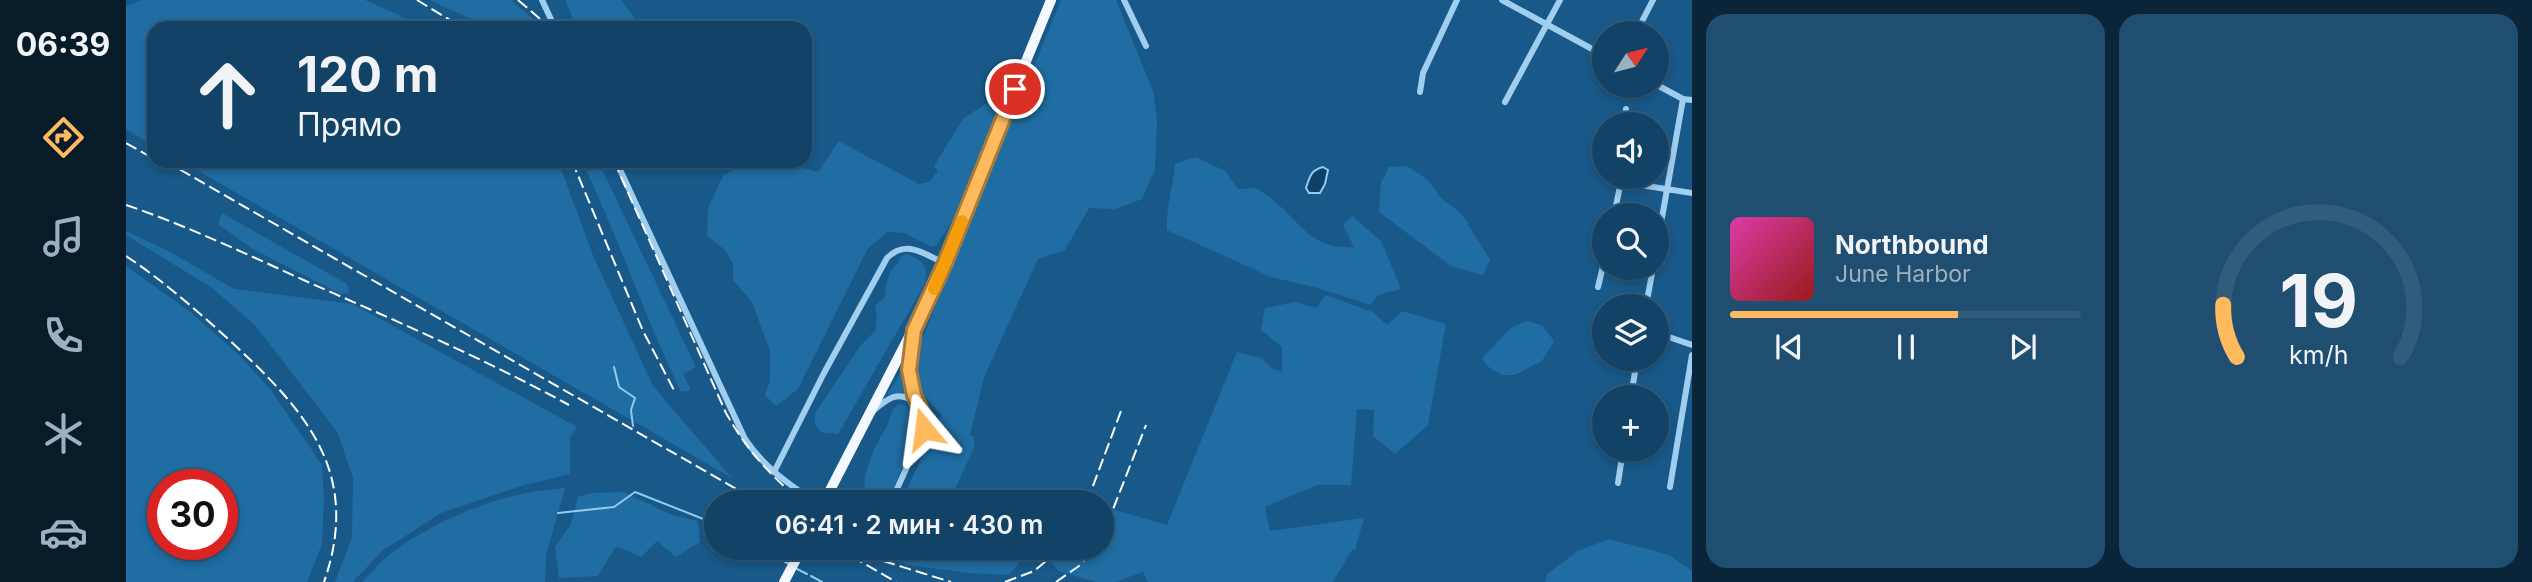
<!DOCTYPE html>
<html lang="ru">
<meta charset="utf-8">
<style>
:root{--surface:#124367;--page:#1f4e70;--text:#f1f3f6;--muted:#9cb0c0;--line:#315c7b;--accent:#ffba5d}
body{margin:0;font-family:Inter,sans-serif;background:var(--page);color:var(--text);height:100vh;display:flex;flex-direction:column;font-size:26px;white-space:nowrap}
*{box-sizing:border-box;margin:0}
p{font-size:23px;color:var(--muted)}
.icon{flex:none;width:38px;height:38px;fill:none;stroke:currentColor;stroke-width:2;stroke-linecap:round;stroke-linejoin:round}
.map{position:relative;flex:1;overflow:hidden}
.details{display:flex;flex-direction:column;gap:14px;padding:14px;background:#0a2539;width:840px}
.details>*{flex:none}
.hud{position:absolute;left:21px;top:21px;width:665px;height:147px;border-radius:21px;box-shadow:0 4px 10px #0003,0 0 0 2px var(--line);background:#124367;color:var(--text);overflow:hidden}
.needle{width:46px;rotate:54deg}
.tools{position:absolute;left:1466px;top:21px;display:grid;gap:14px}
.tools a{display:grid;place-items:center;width:77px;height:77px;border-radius:50%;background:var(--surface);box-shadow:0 4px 10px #0003,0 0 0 2px var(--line);font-size:35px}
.speed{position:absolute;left:21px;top:469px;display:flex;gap:14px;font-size:35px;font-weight:700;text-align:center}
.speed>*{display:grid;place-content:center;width:91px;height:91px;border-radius:50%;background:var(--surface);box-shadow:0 4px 10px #0003,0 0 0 2px var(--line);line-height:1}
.speed .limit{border:10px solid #d22;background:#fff;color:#111}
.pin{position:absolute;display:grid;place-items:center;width:60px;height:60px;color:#fff;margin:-30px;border:4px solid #fff;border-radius:50%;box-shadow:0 2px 7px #0007}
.me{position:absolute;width:77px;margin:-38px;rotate:344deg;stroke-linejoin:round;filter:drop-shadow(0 0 5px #0008)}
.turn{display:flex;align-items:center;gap:24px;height:147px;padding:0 35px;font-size:32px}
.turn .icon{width:91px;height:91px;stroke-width:2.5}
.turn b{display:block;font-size:49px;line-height:60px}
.details .tile{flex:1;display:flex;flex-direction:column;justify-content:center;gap:10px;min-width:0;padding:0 24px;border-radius:21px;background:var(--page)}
.details .dial{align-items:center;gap:0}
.dial svg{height:182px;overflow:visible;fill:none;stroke:var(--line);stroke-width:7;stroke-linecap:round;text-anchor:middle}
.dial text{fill:var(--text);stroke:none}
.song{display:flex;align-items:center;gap:21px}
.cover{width:84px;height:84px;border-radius:10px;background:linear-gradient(135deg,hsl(320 70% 55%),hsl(0 70% 35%))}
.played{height:7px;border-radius:4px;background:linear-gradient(90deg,var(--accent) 65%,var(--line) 65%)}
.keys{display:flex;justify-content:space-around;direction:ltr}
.details .tiles{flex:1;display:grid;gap:14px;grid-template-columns:repeat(2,1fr)}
.trip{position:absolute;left:578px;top:490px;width:410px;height:70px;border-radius:35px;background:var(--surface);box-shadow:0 4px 10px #0003,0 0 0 2px var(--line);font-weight:600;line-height:70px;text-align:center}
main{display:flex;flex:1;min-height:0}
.tab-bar{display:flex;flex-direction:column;width:126px;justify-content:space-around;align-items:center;background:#071b29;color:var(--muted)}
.tab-bar .icon{width:49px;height:49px}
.tab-bar .on{color:var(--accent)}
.tab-bar b{font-size:32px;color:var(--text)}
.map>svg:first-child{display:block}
</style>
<main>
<nav class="tab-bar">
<b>06:39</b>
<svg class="icon on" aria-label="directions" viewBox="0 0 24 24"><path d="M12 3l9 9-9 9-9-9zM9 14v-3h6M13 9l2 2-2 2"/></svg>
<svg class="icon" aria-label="music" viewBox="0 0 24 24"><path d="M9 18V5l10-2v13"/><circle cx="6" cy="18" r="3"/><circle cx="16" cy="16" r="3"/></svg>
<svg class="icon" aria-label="phone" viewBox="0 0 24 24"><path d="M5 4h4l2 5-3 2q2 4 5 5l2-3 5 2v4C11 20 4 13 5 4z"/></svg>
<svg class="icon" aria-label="climate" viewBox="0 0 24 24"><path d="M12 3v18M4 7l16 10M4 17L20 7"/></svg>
<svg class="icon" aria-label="car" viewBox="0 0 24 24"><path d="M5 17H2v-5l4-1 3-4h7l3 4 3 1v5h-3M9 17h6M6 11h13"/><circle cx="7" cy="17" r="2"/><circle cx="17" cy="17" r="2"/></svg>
</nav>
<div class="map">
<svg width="1566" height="582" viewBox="0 0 1566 582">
<rect width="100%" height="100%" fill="#185989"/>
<!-- green -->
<g fill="#206da3" fill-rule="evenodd">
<path d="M15,0h224l62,28h-273v118l-28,-17v-123z"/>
<path d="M303,0h82l21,18 4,10h-53l-7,-7z"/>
<path d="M439,0h56l21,28h-65z"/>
<path d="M935,0h55l37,91 4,28 -2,50 -13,30 -27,10 -26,-1 -24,42 -27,9 -54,118 -14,58 4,2v10l-24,53 -2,2h-47l41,-88c-24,-20 -30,-34 -24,-65z"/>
<path d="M865,100l7,4v5l-47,114 -15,23 -5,1 -27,-14 -16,-1 -20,16 -70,141 -22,17 -11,-11 5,-14v-30l-7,-19 -11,-30 -19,-22v-16l-8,-14 -18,-14 1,-28 15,-32 27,-15h28l40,11 21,-31 80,43 10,-2 9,-11 -4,-5 29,-47z"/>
<path d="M1070,157l29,14 13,18 18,-1c8,5 16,11 23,17 25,23 36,45 75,42l-11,-22 9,-9 29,25 20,48 -23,6 -8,10 -52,-17 -47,-11 -104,-47c-1,-23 6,-43 8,-66z"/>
<path d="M55,161h374l6,8 33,89 59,128 79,92z"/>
<path d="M456,161h16l98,206 -13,7 8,16 -10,2c-36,-75 -63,-155 -99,-231z"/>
<path d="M1281,166l21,14 13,18 21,16 28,46 -7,15 -32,-9 -72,-54 2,-29 8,-16z"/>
<path d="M96,213l125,71 3,9 -9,1 -90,-46 -33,-24z"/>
<path d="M0,231l46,22 62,36 119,15 224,123 -7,11v36l-49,12 -80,27 -59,38 -29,31h-18l17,-44 1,-60 -15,-45 -83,-108 -43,-37 -86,-53z"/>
<path d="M781,254c17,6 24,16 16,33l-85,147 -18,-2 -5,-8v-11l46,-68 14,-14 2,-14 -2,-11 10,-9c1,-11 2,-22 9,-30 7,-9 3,1 6,-10z"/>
<path d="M0,266l63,45 48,42 33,36 52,76 2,33 -2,46 -15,38h-181zM37,485h59v59h-59z"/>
<path d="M1199,295l48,17 14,13 15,-14 44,13 -18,101 -33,29 -22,-18 1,-26 -17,-1 -6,76h-34l-52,22 5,24 94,-13 -9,32h-3l-19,32h-185l-5,-10 -28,10h-19l-38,-11 -17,-23h60v-42l66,19 70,-173 24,6 11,10 10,4v-25l-21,-17 4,-22 30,-6 22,6z"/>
<path d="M1400,321l16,4 12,16 -12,20 -27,14h-13l-15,-9 -5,-8 29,-30z"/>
<path d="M780,363l4,32 -10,-2 -13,2z"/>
<path d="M772,404c12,1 17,8 22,17l-1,9 -32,72h-23l1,-27 10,-28 12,-21 5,-15z"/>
<path d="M439,488l-19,67 -1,27h-183c10,-10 20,-22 31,-30 47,-35 114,-61 172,-64z"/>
<path d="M498,492l48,23 26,6 2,21 -24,15 -19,-16 -16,16 -25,-11 -18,30 -39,2 -4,-31 16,-23 7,-27 15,-4z"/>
<path d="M1483,539l60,16 23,16v11h-147l2,-8 31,-23z"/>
<path d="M745,548h30l24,6 12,-6h74l4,2 4,14 -11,11 -39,-2 -62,-8z"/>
</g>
<!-- water -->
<path fill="#0f4067" stroke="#92cbf0" stroke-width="2" d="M1197,167l5,3 -3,14 -5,9h-11l-3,-5c4,-12 5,-18 17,-21z"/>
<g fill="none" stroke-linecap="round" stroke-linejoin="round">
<!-- stream -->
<g stroke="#92cbf0" stroke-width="2">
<path d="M488,367l5,20 16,11 -4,12 2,16"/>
<path d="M432,513l56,-6 21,-15 81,32"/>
<path d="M633,548l30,16"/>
<path d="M671,569l10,5"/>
<path d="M685,576l11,6"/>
</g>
<!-- minor -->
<g stroke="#a0ceee" stroke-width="6">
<path d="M416,0l13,28"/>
<path d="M998,0l22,46"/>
<path d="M1376,0l103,56"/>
<path d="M1510,33l17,-33"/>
<path d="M1531,85l26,14 9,1"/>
<path d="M1294,92l3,-19 34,-73"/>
<path d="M1379,102l55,-102"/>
<path d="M1499,124l1,-15"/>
<path d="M490,161l129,278c18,27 44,46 71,63"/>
<path d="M1495,182l71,11"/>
<path d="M1488,215l8,-38"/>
<path d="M1531,246l26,-147"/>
<path d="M1472,287l7,-29"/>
<path d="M1520,306l7,-38"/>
<path d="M1531,333l35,12"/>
<path d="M1505,397l6,-38"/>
<path d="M748,410c13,-11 25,-21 41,-7"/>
<path d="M648,472l50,-99 63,-115c19,-19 37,-4 57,5"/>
<path d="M1492,483l5,-33"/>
<path d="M1544,487l22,-132"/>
<path d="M765,502l31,-68c6,-18 -7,-30 -10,-48 -4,-17 -1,-33 1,-50"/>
<path d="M916,502l5,-11"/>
</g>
<!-- trunk -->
<g stroke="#f3f9ff" stroke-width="10">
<path d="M698,502l107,-208 120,-294"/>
<path d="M658,582l18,-34"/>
</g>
<!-- rail -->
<g stroke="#fff" stroke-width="2" stroke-dasharray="12 5" stroke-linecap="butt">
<path d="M291,0l46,28"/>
<path d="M392,0l21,18 6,10"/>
<path d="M0,143l28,16"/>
<path d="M39,161l594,341"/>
<path d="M446,161l71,170 32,61"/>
<path d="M488,161l112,252c22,39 42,59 75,89"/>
<path d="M0,205c62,21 122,50 182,77 88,39 177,77 261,123"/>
<path d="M0,256c36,24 68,52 100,81 77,71 137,133 98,245"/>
<path d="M961,502l34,-91"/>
<path d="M975,540l45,-115"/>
<path d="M711,548l59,34"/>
<path d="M741,556l84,26"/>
<path d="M879,582l29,-11 28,-23"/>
<path d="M930,582l23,-16 17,-18"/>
</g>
</g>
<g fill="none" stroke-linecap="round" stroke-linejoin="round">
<!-- route casing -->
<g stroke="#a6793c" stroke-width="18">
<path id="route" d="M798,429v-12l-10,-22 -5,-25 5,-40 31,-67 70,-174"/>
</g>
<!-- route -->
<use href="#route" stroke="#ffba5d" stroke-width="12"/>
<!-- slow -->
<path stroke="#f59e0b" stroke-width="12" d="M808,289l28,-68"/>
</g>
</svg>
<div class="tools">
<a><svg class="needle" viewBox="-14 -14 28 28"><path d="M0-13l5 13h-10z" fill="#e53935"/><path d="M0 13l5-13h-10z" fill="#9cb0c0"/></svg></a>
<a><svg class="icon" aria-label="sound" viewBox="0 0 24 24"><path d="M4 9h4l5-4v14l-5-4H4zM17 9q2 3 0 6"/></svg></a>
<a><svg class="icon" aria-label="search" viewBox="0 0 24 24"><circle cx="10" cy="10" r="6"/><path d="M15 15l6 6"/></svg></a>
<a><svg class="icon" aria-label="layers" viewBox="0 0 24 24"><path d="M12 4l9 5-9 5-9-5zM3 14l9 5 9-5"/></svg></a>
<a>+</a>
</div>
<div class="speed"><div class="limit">30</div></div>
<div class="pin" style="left:889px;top:89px;background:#d93025"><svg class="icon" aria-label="arrive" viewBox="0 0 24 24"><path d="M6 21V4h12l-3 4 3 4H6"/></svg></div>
<svg class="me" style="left:798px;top:429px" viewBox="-20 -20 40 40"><path d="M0-17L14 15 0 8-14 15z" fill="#ffba5d" stroke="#fff" stroke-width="4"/></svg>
<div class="trip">06:41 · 2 мин · 430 m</div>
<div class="hud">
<div class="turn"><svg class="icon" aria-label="ahead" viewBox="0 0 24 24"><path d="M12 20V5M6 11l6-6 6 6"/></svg><div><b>120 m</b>Прямо</div></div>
</div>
</div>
<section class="details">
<div class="tiles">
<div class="tile">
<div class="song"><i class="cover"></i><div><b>Northbound</b><p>June Harbor</p></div></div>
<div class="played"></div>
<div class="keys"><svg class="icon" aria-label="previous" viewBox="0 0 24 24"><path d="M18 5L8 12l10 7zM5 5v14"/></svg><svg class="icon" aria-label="pause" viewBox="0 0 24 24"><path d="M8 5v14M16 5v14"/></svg><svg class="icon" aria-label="next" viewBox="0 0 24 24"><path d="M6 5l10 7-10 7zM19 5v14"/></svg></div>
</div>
<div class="tile dial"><svg viewBox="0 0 100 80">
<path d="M14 69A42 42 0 1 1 86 69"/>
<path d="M14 69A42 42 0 0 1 8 46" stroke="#ffba5d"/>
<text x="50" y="56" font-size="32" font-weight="700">19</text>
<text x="50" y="72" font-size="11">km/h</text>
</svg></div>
</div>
</section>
</main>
